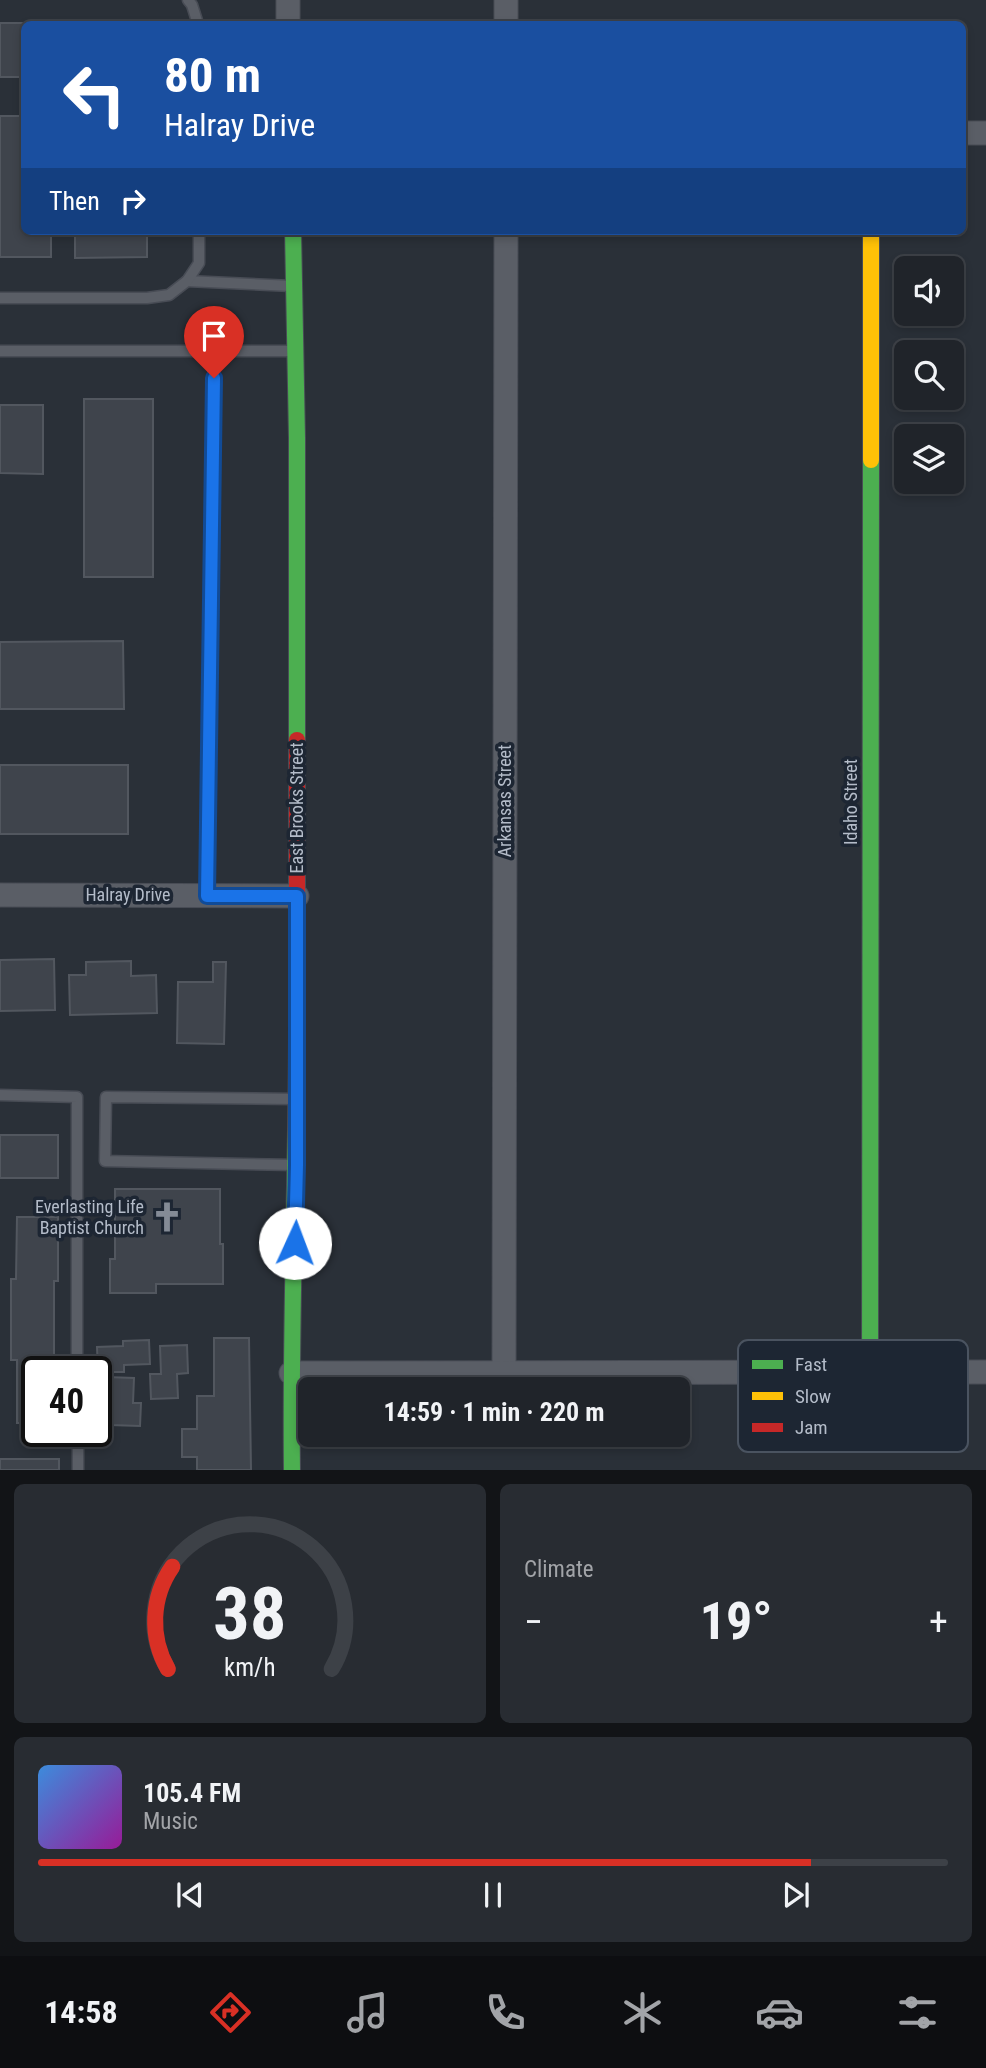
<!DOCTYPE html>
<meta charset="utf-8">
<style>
:root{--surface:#20242a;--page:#282c32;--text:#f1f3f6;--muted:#a2a4a8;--line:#3d4147;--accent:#d93025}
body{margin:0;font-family:"Roboto Condensed",sans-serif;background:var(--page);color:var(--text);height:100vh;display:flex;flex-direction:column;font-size:26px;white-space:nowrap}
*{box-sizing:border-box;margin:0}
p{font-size:23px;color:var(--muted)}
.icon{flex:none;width:38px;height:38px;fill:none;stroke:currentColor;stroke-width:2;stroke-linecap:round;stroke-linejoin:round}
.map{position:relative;height:1470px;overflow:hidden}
.side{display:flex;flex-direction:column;gap:14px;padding:14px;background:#121417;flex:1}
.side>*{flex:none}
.top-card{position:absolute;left:21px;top:21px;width:945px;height:214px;border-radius:10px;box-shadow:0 4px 10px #0003,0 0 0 2px var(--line);background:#1a4fa0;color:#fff;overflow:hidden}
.fabs{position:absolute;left:894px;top:256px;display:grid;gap:14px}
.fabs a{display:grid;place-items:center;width:70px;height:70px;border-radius:10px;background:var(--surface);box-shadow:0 4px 10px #0003,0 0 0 2px var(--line);font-size:35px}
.speed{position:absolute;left:21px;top:1356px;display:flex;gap:14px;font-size:35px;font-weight:700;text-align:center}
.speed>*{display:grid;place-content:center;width:91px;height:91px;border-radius:50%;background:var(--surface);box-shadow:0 4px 10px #0003,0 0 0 2px var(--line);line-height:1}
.speed .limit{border:4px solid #111;border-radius:10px;background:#fff;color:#111}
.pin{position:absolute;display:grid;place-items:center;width:60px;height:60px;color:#fff;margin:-72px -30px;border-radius:50% 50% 50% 0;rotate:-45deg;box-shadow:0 0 7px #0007}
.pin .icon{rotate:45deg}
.me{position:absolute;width:77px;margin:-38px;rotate:2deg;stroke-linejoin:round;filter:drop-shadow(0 0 5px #0008)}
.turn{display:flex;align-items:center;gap:24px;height:147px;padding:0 28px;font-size:32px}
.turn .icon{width:91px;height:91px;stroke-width:2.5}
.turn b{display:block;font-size:49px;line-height:60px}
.then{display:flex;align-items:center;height:66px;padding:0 28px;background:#0003;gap:14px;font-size:26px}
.big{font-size:52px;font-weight:700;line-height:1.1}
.side .widget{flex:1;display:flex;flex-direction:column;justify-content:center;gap:10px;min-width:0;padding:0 24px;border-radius:10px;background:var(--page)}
.side .dial{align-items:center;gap:0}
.dial svg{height:182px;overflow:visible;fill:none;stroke:var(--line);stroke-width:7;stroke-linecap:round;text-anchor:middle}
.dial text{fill:var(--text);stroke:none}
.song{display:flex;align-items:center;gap:21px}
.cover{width:84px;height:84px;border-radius:10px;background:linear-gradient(135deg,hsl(210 70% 55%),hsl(300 70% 35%))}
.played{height:7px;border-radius:4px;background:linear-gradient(90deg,var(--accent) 85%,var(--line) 85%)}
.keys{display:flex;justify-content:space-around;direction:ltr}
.heat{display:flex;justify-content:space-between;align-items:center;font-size:38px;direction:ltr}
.side .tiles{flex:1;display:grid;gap:14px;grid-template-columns:1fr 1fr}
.widget:last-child{grid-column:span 2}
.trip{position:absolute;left:298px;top:1377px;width:392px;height:70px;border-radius:10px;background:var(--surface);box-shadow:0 4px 10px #0003,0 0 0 2px var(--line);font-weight:700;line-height:70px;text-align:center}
.tab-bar{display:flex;height:112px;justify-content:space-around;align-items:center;background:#0d0e11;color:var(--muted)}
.tab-bar .icon{width:49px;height:49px}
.tab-bar .on{color:var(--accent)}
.tab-bar b{font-size:32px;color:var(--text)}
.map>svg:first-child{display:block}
</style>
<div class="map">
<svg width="986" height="1470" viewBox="0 0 986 1470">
<rect width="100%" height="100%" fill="#2a3038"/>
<!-- building -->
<g fill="#3f444c" stroke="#52575f" stroke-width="2">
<path d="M0,23h86v1h-62v53h-24z"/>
<path d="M0,116h24v115h27v26h-51z"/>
<path d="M75,231h72v26l-72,1z"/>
<rect x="84" y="399" width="69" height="178"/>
<path d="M0,405h43v69l-43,-1z"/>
<path d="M123,641l1,68h-124v-67z"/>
<rect x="0" y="765" width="128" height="69"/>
<path d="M54,959l1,51 -55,1v-51z"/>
<path d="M131,961v15l25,-1 1,38 -87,2 -1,-40h17v-13z"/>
<path d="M213,962h13l-2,82 -47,-1 1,-61h35z"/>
<rect x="0" y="1135" width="58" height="43"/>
<path d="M115,1189h105v55h3v40h-67v9h-46v-34h5z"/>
<path d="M17,1217h41v64h-4v79h4v12h-21v51h-20v-63h-6v-81h5z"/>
<path d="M214,1338h35l2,132h-54v-13h-15v-28h15v-33h17z"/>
<path d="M149,1340l1,24 -26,1v7h-26l-1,-25 26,-1v-5z"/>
<path d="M187,1345l1,28 -11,1 1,24 -27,1 -1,-25h11l-1,-28z"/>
<path d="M106,1377l28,1 -1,25h8l-1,23 -30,-1 1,-22h-5z"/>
<rect x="0" y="1459" width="59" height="11"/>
</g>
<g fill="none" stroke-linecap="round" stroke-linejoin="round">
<!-- lane casing -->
<g stroke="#484c55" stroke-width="13">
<g id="lane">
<path d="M188,0l4,5 6,19"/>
<path d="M187,281l105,5"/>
<path d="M0,298h147l22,-3 18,-14 12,-18v-32"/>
<path d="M0,351h292"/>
<path d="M207,896l7,-545"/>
<path d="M0,1095l77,2v275"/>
<path d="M294,1099l-188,-2 -1,64 190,4"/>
<path d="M78,1432v38"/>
</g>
</g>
<!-- street casing -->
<g stroke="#484c55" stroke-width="25">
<g id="street">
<path d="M288,0v24"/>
<path d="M506,0v24"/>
<path d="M962,133h24"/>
<path d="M0,895l297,1"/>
<path d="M504,1372l2,-1141"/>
<path d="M291,1373l695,-1"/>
</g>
</g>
<!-- fast casing -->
<g stroke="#484c55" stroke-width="18">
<g id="fast">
<path d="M293,231l4,207v302"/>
<path d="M870,1373l1,-913"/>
<path d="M292,1470c-2,-148 5,-296 5,-445"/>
</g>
</g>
<!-- slow casing -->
<g stroke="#484c55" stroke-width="18">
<path id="slow" d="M871,460v-229"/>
</g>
<!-- jam casing -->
<g stroke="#484c55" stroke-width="18">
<path id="jam" d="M297,740v285"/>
</g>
<!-- lane -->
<use href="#lane" stroke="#5a5e66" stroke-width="10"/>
<!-- street -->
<use href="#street" stroke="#5a5e66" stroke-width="23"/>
<!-- fast -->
<use href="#fast" stroke="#4caf50" stroke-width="16"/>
<!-- slow -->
<use href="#slow" stroke="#ffc107" stroke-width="16"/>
<!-- jam -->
<use href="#jam" stroke="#c62828" stroke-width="16"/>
</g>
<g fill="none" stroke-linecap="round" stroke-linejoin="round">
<!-- route casing -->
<g stroke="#114b97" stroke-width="18">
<path id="route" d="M214,378l-7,518h90v269l-2,78"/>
</g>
<!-- route -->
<use href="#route" stroke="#1a73e8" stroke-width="12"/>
</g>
<!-- icons -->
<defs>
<g id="church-bare" transform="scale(2.415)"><path d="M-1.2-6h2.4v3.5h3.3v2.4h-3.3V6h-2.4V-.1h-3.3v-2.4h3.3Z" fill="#848b96" stroke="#1d2633" stroke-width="2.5" paint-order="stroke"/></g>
</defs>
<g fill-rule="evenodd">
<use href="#church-bare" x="167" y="1217"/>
</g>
<g text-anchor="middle" stroke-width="7" stroke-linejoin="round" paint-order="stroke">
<!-- street labels -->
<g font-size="18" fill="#b4bcc9" stroke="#1d2633">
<text transform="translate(505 801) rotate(-90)" y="6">Arkansas Street</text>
<text transform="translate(851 802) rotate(-90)" y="6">Idaho Street</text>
<text transform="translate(297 808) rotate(-90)" y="6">East Brooks Street</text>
<text x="128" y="901">Halray Drive</text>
</g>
<!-- poi labels -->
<g font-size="18" fill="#b4bcc9" stroke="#1d2633" text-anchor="end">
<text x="144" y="1213">Everlasting Life<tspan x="144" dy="21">Baptist Church</tspan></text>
</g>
</g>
<!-- legend -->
<rect x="738" y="1340" width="230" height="112" rx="10" fill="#1d2633" stroke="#4a5360" stroke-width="2"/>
<rect x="752" y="1360" width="31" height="9" fill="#4caf50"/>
<rect x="752" y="1392" width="31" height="8" fill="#ffc107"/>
<rect x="752" y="1423" width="31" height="9" fill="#c62828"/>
<g font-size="19" fill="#b4bcc9">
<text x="795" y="1371">Fast</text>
<text x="795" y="1403">Slow</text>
<text x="795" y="1434">Jam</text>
</g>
</svg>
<div class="fabs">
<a><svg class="icon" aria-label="sound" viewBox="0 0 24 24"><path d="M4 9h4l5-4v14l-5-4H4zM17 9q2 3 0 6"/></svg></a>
<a><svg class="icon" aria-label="search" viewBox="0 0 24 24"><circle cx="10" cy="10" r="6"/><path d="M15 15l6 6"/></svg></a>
<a><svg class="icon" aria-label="layers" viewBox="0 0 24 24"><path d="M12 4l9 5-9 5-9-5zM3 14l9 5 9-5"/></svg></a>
</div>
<div class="speed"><div class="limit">40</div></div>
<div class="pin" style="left:214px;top:378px;background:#d93025"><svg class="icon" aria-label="arrive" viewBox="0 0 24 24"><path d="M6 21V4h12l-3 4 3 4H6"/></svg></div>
<svg class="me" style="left:295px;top:1243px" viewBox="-20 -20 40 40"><circle r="19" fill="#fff"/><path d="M0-13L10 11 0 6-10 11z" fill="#1a73e8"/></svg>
<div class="trip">14:59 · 1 min · 220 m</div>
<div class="top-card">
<div class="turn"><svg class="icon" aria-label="left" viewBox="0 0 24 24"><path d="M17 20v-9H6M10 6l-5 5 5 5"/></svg><div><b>80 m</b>Halray Drive</div></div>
<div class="then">Then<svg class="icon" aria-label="right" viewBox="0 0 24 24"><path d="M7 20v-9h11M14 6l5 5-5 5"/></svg></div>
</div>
</div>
<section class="side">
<div class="tiles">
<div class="widget dial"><svg viewBox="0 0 100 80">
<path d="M14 69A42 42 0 1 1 86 69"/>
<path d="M14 69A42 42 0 0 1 16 24" stroke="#d93025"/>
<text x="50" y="56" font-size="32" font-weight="700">38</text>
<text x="50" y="72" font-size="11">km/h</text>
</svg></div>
<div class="widget"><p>Climate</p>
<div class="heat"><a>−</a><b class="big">19°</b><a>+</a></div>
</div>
<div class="widget">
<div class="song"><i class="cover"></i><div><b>105.4 FM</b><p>Music</p></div></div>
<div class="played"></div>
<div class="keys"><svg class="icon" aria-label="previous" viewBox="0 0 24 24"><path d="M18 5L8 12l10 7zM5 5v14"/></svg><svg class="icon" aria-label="pause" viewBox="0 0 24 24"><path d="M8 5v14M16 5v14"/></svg><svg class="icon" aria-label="next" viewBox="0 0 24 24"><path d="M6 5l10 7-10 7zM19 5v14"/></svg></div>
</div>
</div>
</section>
<nav class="tab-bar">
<b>14:58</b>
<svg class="icon on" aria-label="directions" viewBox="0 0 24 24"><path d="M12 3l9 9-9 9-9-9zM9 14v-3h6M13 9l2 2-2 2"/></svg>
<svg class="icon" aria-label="music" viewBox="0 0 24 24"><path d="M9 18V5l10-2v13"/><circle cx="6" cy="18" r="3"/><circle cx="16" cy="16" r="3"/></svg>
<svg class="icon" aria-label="phone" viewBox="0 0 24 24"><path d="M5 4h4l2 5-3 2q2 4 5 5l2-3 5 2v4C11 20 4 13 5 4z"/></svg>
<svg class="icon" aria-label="climate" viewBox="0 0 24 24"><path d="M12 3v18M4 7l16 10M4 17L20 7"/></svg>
<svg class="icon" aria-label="car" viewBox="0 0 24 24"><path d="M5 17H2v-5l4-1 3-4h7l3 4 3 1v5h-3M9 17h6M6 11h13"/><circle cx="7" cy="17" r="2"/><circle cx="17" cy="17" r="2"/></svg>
<svg class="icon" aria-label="filters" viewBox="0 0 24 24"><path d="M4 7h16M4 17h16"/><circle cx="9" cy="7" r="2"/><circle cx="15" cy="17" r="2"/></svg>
</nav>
